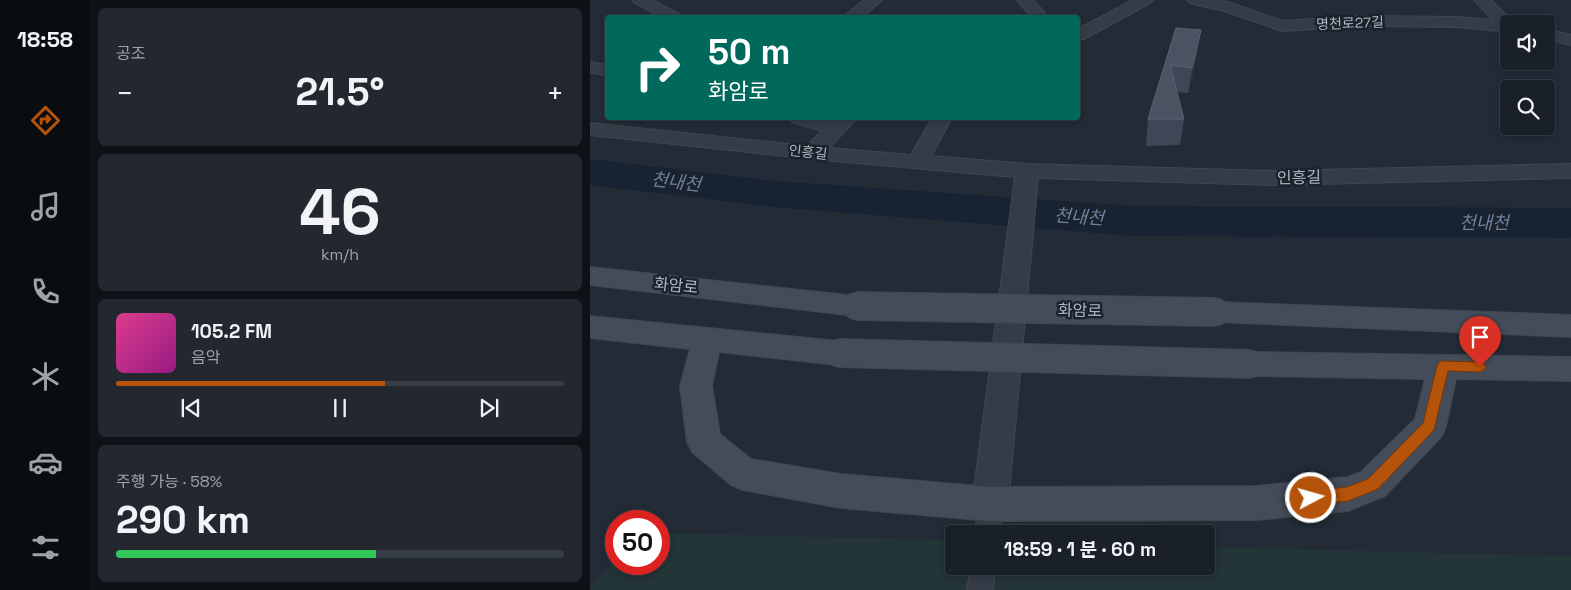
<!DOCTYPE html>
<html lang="ko">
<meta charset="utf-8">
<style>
:root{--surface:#1a2028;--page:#232830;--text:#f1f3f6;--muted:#9fa3a8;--line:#383e45;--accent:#b45309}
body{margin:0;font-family:"Space Grotesk","Noto Sans KR",sans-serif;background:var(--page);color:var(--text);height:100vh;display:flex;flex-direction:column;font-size:19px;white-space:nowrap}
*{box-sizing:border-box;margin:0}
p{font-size:16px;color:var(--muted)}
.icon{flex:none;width:28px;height:28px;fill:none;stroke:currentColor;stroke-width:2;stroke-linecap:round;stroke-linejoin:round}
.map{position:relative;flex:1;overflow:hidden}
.details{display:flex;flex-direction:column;gap:8px;padding:8px;background:#0e1216;width:500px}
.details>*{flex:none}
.top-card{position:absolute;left:15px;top:15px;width:475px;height:105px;border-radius:5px;box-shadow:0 2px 8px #0003,0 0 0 1px var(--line);background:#00695c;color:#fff;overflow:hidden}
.controls{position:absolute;left:910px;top:15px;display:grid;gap:10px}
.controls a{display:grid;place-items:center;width:55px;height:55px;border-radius:5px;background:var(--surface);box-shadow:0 2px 8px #0003,0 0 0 1px var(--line);font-size:25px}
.speed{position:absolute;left:15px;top:510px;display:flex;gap:10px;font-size:25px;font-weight:700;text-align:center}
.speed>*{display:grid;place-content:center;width:65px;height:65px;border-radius:50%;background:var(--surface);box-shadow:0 2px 8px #0003,0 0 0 1px var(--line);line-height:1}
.speed .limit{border:8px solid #d22;background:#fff;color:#111}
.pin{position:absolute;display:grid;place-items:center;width:42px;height:42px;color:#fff;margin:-51px -21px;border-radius:50% 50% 50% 0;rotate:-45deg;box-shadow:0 0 5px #0007}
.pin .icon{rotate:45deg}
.me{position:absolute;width:55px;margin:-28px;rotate:84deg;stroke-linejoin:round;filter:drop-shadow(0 0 4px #0008)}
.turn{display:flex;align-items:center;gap:18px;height:105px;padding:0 20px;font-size:22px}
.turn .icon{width:65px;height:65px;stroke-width:2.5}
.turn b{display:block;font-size:35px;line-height:42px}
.big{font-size:38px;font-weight:700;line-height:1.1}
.details .widget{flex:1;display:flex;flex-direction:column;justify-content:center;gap:8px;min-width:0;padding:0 18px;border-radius:8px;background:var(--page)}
.details .dial{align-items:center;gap:0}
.dial b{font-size:65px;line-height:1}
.song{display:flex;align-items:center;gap:15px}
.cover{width:60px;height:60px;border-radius:8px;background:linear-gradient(135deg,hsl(330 70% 55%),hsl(310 70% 35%))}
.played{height:5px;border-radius:2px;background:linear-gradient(90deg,var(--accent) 60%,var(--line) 60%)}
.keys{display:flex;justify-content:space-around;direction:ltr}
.heat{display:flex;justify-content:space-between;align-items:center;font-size:28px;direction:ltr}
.charge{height:8px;border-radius:4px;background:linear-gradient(90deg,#34c759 58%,var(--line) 0)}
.trip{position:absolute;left:355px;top:525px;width:270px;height:50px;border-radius:5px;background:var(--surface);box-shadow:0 2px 8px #0003,0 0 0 1px var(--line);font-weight:700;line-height:50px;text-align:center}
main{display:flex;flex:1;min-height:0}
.menu{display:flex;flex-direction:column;width:90px;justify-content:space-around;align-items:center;background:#0a0d10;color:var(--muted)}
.menu .icon{width:35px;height:35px}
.menu .selected{color:var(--accent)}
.menu b{font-size:22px;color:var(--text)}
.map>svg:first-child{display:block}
</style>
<main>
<nav class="menu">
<b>18:58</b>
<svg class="icon selected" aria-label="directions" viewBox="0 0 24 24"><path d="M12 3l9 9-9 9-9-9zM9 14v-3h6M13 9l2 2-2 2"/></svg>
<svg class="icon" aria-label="music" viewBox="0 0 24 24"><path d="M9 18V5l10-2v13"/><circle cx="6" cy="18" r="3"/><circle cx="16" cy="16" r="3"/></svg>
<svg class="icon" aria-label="phone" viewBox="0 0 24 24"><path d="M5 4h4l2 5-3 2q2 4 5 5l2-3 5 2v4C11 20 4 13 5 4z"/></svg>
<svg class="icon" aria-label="climate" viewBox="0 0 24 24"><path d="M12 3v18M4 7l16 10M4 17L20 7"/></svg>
<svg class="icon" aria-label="car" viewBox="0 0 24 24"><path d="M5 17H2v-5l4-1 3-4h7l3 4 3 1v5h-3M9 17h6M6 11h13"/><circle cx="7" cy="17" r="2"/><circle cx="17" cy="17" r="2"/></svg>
<svg class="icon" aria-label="filters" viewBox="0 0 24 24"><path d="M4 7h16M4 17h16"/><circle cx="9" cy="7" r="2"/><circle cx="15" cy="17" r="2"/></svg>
</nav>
<section class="details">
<div class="widget"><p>공조</p>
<div class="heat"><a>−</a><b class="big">21.5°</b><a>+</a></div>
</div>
<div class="widget dial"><b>46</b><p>km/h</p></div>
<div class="widget">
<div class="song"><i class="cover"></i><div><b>105.2 FM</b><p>음악</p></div></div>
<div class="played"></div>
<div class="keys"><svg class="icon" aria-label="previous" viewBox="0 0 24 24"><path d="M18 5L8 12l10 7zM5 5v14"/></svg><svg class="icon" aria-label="pause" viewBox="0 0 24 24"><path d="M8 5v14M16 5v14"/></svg><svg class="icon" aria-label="next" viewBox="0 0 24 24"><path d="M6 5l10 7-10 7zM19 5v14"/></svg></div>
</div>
<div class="widget"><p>주행 가능 · 58%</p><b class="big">290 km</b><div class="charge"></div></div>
</section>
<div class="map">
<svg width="981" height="590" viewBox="0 0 981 590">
<rect width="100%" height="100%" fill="#222b36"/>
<!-- green -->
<path fill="#243537" d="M69,533l295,7v26h252v-19l365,9v34h-981v-3l26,-27v4h43z"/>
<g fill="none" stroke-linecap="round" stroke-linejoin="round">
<!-- river -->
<path fill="#172232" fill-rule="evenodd" d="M0,159l185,22 359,25 437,2v30l-437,-2 -359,-29 -185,-22z"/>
<!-- service casing -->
<g stroke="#3f4650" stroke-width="2">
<g id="service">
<path d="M400,493l8,3 4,8 -3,30h-24l3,-30 4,-8z"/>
<path d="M381,566h24l-2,24h-26z"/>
</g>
</g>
<!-- minor casing -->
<g stroke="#3f4650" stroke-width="2">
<g id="minor">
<path d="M42,0h20l29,15 2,3h-21l-27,-15z"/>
<path d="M274,0h18l-21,18h-19z"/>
<path d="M427,0h16l11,12v6h-16v-5z"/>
<path d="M543,0h20l-3,3 -66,36 -6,1v-11z"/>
<path d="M597,0h30l11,2 55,19 77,-5 99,1 34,3 -19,-20h17l24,24h-6l-1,8 -49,-5 -99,-1 -78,5 -58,-20 -34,-8z"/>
<path d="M956,29l25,6v10l-25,-6z"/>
<path d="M0,62l18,3v11l-18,-4z"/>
<path d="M199,118h30l13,3 4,-3h21l-28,30 82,7 21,-37h20l-21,38 96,8 247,7 297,-7v14l-297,7 -236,-7 -30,326 -5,12 -13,5 -13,-5 -5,-12 43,-327 -203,-18 -222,-24v-12l217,23 15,-15 -30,-9z"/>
</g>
</g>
<!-- secondary casing -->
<g stroke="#3f4650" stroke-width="2">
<g id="secondary">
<path d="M0,267l266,29 10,3 4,7 -4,7 -10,3 -266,-31z"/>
<path d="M626,302l355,13v22l-355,-15 -10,-3 -4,-7 4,-7z"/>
<path d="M0,316l248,25 11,4 4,8 -4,8 -11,4 -119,-13 -7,34 8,48 31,25 90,15 149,13 266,-1 92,-9 13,-5 54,-53 10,-40 -174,-3 -11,-3 -4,-9 4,-9 11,-3 320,5v24l-115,-2 -10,47 -4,10 -57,60 -37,15 -92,9 -266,1 -149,-13 -98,-18 -12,-5 -39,-33 -5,-10 -7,-56 10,-37 -100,-11z"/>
</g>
</g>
<!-- service -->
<use href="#service" fill="#353c47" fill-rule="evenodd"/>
<!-- minor -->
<use href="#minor" fill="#353c47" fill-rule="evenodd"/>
<!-- secondary -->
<use href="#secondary" fill="#444c59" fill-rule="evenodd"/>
<!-- secondary-bridge casing -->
<g stroke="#3f4650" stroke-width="30" stroke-linecap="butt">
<g id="secondary-bridge">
<path d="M266,306l360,6"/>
<path d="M248,353l413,11"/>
</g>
</g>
<!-- secondary-bridge -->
<use href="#secondary-bridge" stroke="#444c59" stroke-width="28"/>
</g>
<!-- wall -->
<path fill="#3d4755" d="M586,28l21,27 -9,38 -11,-1 7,27 -4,26 -34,1 2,-27z"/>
<!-- shaded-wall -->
<path fill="#2d3744" d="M611,30l-4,25 -9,38 4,-25z"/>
<!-- building -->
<path fill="#495361" stroke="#596370" d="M586,28l25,2 -9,38 -22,-3 14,54h-36z"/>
<!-- route -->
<path fill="#b45309" stroke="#753606" d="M853,361l37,1 4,1 2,4 -2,3 -4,2 -32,-1 -14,59 -56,59 -30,12 -37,4 -6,-2 -2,-5 2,-5 6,-2 36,-4 21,-8 55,-56 14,-57 2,-4z"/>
<g text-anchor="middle" stroke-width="5" stroke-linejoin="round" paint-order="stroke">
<!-- far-street labels -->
<g font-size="14" fill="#b0b7c3" stroke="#1b222b">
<text transform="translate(760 23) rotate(-2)" y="5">명천로27길</text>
<text transform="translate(218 152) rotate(6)" y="5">인흥길</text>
</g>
<!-- street labels -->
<g font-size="16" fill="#b0b7c3" stroke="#1b222b">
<text transform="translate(709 177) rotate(-1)" y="6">인흥길</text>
<text transform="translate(86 285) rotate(6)" y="6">화암로</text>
<text transform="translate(490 310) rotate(1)" y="6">화암로</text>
</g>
<!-- water labels -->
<g font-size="18" font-style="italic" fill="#6b81a0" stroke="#1b222b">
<text transform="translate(86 182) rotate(7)" y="6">천내천</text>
<text transform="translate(489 217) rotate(4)" y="6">천내천</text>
<text x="894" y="229">천내천</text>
</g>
</g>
</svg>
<div class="controls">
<a><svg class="icon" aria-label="sound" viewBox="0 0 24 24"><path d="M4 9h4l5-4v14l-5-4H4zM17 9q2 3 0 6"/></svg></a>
<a><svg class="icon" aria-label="search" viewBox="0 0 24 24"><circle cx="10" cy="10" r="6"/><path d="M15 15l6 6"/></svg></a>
</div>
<div class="speed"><div class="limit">50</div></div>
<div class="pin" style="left:890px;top:367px;background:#d93025"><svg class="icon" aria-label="arrive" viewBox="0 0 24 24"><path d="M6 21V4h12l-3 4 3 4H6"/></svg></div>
<svg class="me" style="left:721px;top:498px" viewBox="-20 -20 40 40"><circle r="17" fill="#b45309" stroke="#fff" stroke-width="3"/><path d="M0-11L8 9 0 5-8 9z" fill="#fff"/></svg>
<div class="trip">18:59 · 1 분 · 60 m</div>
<div class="top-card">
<div class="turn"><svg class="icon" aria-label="right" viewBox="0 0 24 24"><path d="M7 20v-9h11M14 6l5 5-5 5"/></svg><div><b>50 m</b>화암로</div></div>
</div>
</div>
</main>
